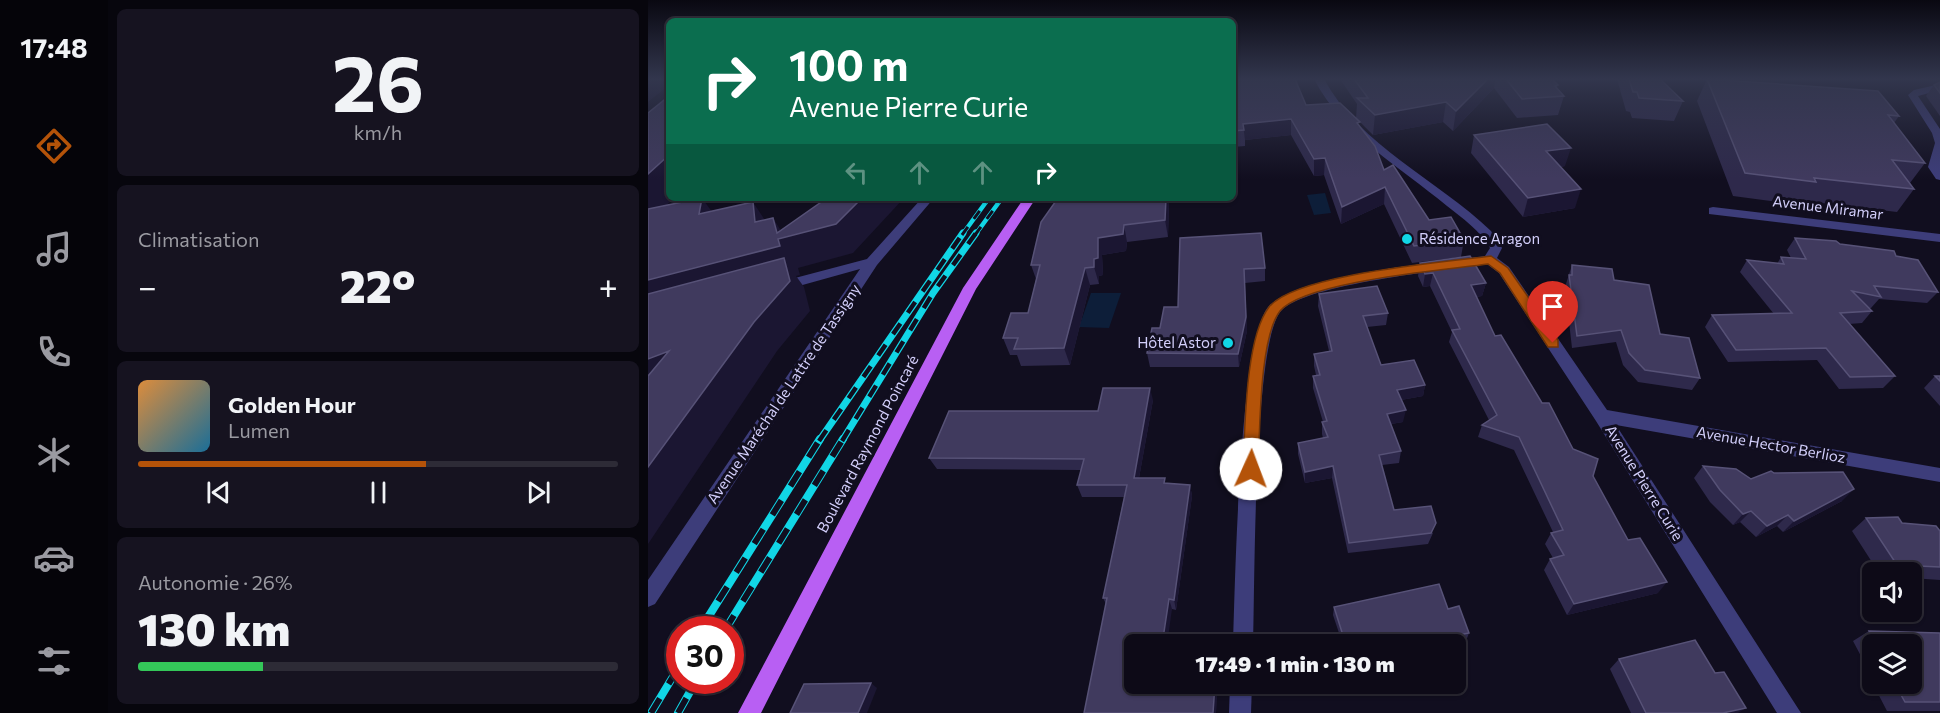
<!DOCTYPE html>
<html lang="fr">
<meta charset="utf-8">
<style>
:root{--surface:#0d0a17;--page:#161320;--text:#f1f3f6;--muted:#9a9aa1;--line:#2d2b36;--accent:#b45309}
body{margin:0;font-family:Commissioner,sans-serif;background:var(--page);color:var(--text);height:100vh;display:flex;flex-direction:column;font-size:22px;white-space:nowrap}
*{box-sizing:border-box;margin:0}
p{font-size:20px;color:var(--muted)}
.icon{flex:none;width:33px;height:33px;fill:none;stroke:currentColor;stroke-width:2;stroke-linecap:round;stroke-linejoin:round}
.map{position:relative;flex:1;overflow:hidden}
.details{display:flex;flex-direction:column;gap:9px;padding:9px;background:#07060d;width:540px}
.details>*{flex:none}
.guide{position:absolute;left:18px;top:18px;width:570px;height:183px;border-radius:9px;box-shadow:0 2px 4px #0004,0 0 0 2px var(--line);background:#0b6e4f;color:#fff;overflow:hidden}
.tools{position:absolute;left:1214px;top:562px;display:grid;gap:12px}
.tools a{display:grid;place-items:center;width:60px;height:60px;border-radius:9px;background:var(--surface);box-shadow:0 2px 4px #0004,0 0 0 2px var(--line);font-size:30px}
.speed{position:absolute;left:18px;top:616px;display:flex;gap:12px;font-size:30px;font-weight:700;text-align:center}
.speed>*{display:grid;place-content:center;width:78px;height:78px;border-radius:50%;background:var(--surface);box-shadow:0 2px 4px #0004,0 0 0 2px var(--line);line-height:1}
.speed .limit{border:9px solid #d22;background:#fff;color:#111}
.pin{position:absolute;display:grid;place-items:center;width:51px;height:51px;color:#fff;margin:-62px -26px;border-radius:50% 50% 50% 0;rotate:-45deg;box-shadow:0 0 6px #0007}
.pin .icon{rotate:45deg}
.me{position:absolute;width:66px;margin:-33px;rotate:2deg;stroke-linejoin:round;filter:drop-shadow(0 0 4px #0008)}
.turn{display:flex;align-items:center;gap:21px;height:126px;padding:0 24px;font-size:27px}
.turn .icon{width:78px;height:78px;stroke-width:2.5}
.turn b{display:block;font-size:42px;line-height:51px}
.lanes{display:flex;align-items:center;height:57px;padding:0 24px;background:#0003;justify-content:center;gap:30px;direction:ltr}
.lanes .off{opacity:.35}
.big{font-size:45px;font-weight:800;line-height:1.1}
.details .tile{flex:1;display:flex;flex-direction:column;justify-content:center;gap:9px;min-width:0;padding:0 21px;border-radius:9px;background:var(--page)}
.details .dial{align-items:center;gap:0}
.dial b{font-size:78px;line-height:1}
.song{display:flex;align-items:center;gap:18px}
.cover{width:72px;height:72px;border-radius:9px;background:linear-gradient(135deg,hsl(30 70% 55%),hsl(200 70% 35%))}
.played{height:6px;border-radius:3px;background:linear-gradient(90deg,var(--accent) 60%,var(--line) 60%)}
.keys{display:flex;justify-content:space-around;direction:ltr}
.heat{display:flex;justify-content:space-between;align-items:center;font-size:33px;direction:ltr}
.charge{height:9px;border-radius:4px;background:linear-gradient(90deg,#34c759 26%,var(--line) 0)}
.trip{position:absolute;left:476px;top:634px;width:342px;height:60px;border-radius:9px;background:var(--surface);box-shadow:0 2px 4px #0004,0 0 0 2px var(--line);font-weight:800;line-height:60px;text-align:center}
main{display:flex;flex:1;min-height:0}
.dock{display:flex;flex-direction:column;width:108px;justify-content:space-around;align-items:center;background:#050409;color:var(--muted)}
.dock .icon{width:42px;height:42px}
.dock .on{color:var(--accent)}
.dock b{font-size:27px;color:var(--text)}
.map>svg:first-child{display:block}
</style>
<main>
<nav class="dock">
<b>17:48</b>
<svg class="icon on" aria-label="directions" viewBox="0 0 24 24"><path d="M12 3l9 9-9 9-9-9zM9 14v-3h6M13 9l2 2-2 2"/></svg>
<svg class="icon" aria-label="music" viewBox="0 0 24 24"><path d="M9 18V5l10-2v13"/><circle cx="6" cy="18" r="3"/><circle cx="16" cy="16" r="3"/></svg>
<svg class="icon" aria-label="phone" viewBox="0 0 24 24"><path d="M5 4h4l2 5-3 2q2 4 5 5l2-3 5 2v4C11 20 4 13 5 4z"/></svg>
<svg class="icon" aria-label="climate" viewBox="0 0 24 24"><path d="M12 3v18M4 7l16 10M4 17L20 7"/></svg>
<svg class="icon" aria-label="car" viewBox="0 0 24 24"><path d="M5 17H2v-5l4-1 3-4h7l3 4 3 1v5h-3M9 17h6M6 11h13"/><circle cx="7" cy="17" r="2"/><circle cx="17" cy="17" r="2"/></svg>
<svg class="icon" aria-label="filters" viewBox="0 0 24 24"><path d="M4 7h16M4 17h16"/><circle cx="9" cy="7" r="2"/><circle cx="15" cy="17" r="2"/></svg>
</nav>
<section class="details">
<div class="tile dial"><b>26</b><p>km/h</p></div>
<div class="tile"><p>Climatisation</p>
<div class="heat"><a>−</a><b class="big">22°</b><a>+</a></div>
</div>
<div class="tile">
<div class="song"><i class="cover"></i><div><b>Golden Hour</b><p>Lumen</p></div></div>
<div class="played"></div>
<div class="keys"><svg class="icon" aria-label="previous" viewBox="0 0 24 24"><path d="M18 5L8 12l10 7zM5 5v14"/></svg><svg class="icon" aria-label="pause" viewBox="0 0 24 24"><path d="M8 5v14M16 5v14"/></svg><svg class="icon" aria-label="next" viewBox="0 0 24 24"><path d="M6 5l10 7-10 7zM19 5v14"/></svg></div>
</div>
<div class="tile"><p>Autonomie · 26%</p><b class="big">130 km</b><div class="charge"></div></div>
</section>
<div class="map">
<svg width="1292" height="713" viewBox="0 0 1292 713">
<rect width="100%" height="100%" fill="#110e1f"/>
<!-- water -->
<g fill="#0d1e39">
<path d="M677,193l6,20 -17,2 -7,-20z"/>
<path d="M443,293h30l-12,35 -30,-1z"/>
</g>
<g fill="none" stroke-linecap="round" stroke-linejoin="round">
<!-- minor -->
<g fill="#3d3d7a" fill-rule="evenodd">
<path d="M666,79h10c37,68 113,100 167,152l11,17 -5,10 12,9 98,143 333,58v14l-324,-57 185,288h-24l-181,-292 -97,-148 -12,-9c-40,6 -182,20 -206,47 -28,31 -26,279 -28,334h-20c2,-55 6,-312 37,-340 35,-31 166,-42 215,-49l5,-8c-9,-17 -28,-30 -43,-42 -48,-40 -103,-70 -133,-127z"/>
<path d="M1292,84v6l-22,6 22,33v51l-4,-1 -8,-12 7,-24 -3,-10 -24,-38 6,-5z"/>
<path d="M274,198h12l-57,67 -222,339 -7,3v-27l212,-311 -79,22 -7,-5 2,-3 91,-24z"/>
<path d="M1065,207l227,27v8l-231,-28v-6z"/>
<path d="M582,684h22l-1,29h-22z"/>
</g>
<!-- major -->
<path fill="#b85ff3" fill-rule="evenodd" d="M376,198h12l-60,91 -215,424h-23l225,-425z"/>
<!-- rail-far2 casing -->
<g stroke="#11d6e6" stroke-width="4.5">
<g id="rail-far2">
<path d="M314,235l27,-37"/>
<path d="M327,235l27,-37"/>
</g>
</g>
<!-- rail-far1 casing -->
<g stroke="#11d6e6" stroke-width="7">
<g id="rail-far1">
<path d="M171,441l144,-208"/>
<path d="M194,441l91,-148 43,-60"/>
</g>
</g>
<!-- rail casing -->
<g stroke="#11d6e6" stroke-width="8">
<g id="rail">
<path d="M52,630l120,-191"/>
<path d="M77,630l118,-191"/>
<path d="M3,713l29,-48"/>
<path d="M30,713l18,-32"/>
</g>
</g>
<!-- rail-far2 -->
<use href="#rail-far2" stroke="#110e1f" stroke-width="3" stroke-dasharray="10" stroke-linecap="butt"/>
<!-- rail-far1 -->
<use href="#rail-far1" stroke="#110e1f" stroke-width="4.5" stroke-dasharray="13" stroke-linecap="butt"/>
<!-- rail -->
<use href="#rail" stroke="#110e1f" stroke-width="6" stroke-dasharray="17" stroke-linecap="butt"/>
</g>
<!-- wall -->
<g fill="#2e294b">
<path d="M585,79l73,26 54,22 24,43 45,50 35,20 -3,17 -49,6 -28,-59 -43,20 -17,-49 -10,1 -23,-41 -46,5v6l-12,1z"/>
<path d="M692,79h234l-19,2 3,4 -1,3 7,8 -6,19 -41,3 -23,-30 -41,43 -10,-9 -70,13 -17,-17 1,-14z"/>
<path d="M969,79h43l23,22 -9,20 -42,-3 -2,-6 -4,-1z"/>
<path d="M1059,79l192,37 -5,7 31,40 -15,20 4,6 -17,23 -93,-11 -2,4 -69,-9 -36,-95z"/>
<path d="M1292,82v34l-14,-20 8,-11z"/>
<path d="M826,135l91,31 -5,1 15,41 -52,9 -52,-64z"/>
<path d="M410,198h132l-21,2 -1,37 -41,5 -1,9 -24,4 1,20 -4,1v8l-9,1 -20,80 -49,1 -4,-11h-7l-7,-17 25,-25 8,-34 -5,-14z"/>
<path d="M532,238l85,30v13l-20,2 2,48 -8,36h-89l-3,-14 13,-25 18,-21z"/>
<path d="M1147,238l45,6 56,12 42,36 -11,11 -48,-4 -8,9h-2l3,3 -10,12 -13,1 46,52 -12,12 -44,1 -22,-29 -89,2 -23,-35 7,-12 62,-1 -34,-42 7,-12 30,4 4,-7 10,1 -4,-8z"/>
<path d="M772,263l66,20 -4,13 -6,1 19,39 78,113 20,27 35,64 30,53 -91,22 -23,-45 6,-11 3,-1 -8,-14 6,-11 2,-1 -39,-82 -36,-13 4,-12 7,-5 -40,-78 3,-10 -22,-46 -7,1 -5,-11z"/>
<path d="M924,265l42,15 86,98 -8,12 -54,-8 -15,-17 -7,-23 -44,6 -7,-61z"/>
<path d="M671,294l69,19 -2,12 -19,2 14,38 44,20 -2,11 -22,4 2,22 -12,2 10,27 -2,12 -17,2 12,45 39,23 -5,11 -80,9 -16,-75 -27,5 -7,-29v-11l25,-5 -1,-4v-12h1l-10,-34v-12l3,-1 -2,-9v-12l15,-3 -11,-45z"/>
<path d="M1287,376h5v30l-16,-18z"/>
<path d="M505,400l-14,78 27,5 24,2 2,11 -16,114 -4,-1 -38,75h83l-1,29h-132l22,-109 -3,-6 21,-101h-42l-5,-12 4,-15 -144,-1 -8,-11 169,-47z"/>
<path d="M1055,466l48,13 23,-6 68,28 -59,31 -6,-6 -21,11 -16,-15 -7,3 -23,-23 -16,-24z"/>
<path d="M1218,518l74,13v49l-29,-2v-5h-32l-27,-42z"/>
<path d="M686,607l114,2 21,24 -3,8 -22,4h-101l-10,-30z"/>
<path d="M1221,631l71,2v78h-53l-14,-27h38v-39h-39v32l-19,-36z"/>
<path d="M971,659l119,54h-107l-21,-44z"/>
</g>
<!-- shaded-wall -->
<g fill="#1b1632">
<path d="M0,79h21v6l-21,17z"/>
<path d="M840,79h7l-1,9 -41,43 3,-20z"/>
<path d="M888,79h38l-39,5z"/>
<path d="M798,102l-3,20 -70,13 2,-20z"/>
<path d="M643,119v16l-46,5 -2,-16z"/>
<path d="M923,148l-6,18 -24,4 5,-19z"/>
<path d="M21,155v43h5l-26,26v-50z"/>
<path d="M677,158l-1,17 -10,1v-17z"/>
<path d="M737,187l-1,17 -43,20 1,-17z"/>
<path d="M933,189l-6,19 -52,9 5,-19z"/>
<path d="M54,198l21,29 -24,-13z"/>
<path d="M214,198h42l-51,55 -55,15 2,7 -4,1 8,11 6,24 -33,40 -129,193v-77l106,-145 -106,-6v-36l107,-58 -2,-20 19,29 5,2 -4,-15 12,19z"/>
<path d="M518,198h3v2l-1,37 -3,-17z"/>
<path d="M476,225l3,17 -1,9 -24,4 1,20 -4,1v8l-5,-17v-8l4,-21z"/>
<path d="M437,268l5,17 -20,80 -6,-17z"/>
<path d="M785,273l-3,13 -7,1 2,-13z"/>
<path d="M597,283l2,48 -8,36 -1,-13z"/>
<path d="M838,283l-4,13 -14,2 3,-13z"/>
<path d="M21,351l-21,47v-39z"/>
<path d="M777,385l-2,11 -28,5 2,-11z"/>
<path d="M502,388l3,12 -16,89 -3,-11z"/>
<path d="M758,410l-3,12 -18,3 2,-11z"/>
<path d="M685,466l-1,12 -27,5v-11z"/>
<path d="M542,485l2,11 -16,114 -2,-10z"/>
<path d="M1206,489l-12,12 -59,31 11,-11z"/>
<path d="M1103,511l-11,11 -7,3 10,-11z"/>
<path d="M1140,515l-11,11 -21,11 11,-11z"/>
<path d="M1019,582l-9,11 -91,22 7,-11z"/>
<path d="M521,599l3,10 -5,36h-5z"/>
<path d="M223,683l6,5 -10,25h-9z"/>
<path d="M567,684h2l-1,29h-3z"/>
<path d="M1098,708l-8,5h-15z"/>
</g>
<!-- building -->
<g fill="#403a5e" stroke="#575277" stroke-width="1.5">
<path d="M585,79h62l11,26 34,-2 20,19 -3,1 18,23 9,24 9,-5 36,55 22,-3 13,23 -50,6 -29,-59 -43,20 -17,-49 -11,1 -23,-40 -48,5 1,6 -11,1z"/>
<path d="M706,79h134l-32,32 -10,-9 -71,13 -18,-17h11z"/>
<path d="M858,79h46l6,6 -3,1 9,10 -42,3z"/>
<path d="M981,79h31l23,22 -44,-3 -2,-6h-4z"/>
<path d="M1059,79l171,12 21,25 -11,-1 37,48 -33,-3 22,29 -100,-11 2,4 -71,-9z"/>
<path d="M1292,82v11l-6,-8z"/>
<path d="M21,96v59l-21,19v-61z"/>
<path d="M899,124l24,24 -25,3 35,38 -53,9 -54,-63z"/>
<path d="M54,198l-3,16 54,-12 2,20 18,-4 4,15 50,-35h35l-26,26 -58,15 2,7 -132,34v-71z"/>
<path d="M410,198h108l-1,22 -41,5 -1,9 -25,4v20l-4,1v8l-9,1 -21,80 -50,1 4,-11h-15l8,-25h17l12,-48h-9l10,-43z"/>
<path d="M613,233l4,35 -21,1 2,48 -8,37 -91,-1 5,-25h8l4,-21h14l2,-69z"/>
<path d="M1147,238l41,3 4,3 54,7 2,5 22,4 20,32 -64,-6 7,11 -29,-6 20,20 -32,2 55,63 -45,1 -24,-29 -90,2 -24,-35 80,-2 -45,-53 37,4 -3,-7 25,2z"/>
<path d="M822,256l16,27 -15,2 24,51 6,-1 41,68h7l24,46 25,10 -5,17 35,64 12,-2 27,44 -93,22 -24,-45 14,-4 -13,-22 12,-3 -44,-93 -37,-12 15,-10 -45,-85 8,-1 -27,-56 -8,1 -5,-11z"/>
<path d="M136,258l6,23 -36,41 -106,145v-91l21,-25 -21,8v-65z"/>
<path d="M924,265l40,4 2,11 35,5 11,49 29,4 11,40 -55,-8 -16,-17 -8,-23 -44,6 -8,-61h3z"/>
<path d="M729,286l11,27 -25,3 18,49 33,-5 11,25 -28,5 9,20 -19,4 14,37 -22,4 15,55 37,-4 5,17 -5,10 -82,10 -16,-77 -28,6 -7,-29 30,-6 -6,-15 5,-1 -14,-45 7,-1 -6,-21 18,-3 -13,-57z"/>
<path d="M1287,376h5v5z"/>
<path d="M455,388h47l-16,90h31l-1,5 26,2 -16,115 -5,-1 -7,46h-28v39h81l-2,29h-129l23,-115h-4l24,-113h-50l7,-26 -155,-1 20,-47h149z"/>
<path d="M1055,466l33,3 15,10 20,-8 3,2 69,-1 11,17 -60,32 -6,-6 -21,11 -16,-15 -8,3 -23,-24z"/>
<path d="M1250,517l4,6 34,3 4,5v36l-43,-2 -31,-47z"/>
<path d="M791,584l9,25 11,-3 10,27 -62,12h-61l-12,-38z"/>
<path d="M1221,631l71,2v69h-35l-10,-18h16v-39h-34z"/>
<path d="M1047,640l20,33 9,-1 22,36 -23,5h-77l-27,-54z"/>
<path d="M223,683l-13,30h-68l14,-29z"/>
</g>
<!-- sky -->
<linearGradient id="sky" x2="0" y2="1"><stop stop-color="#090811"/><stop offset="0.44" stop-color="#32364d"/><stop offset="1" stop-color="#32364d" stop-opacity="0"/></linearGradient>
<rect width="1292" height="179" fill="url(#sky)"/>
<!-- route -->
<path fill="#b45309" stroke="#753606" stroke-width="1.5" d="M843,256l17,12 50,72v7h-10l-48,-74 -12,-9c-42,6 -183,17 -208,47 -21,27 -20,123 -22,158l-2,5h-11l-2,-5c2,-39 2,-131 26,-162 26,-33 176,-45 222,-51z"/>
<!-- markers -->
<g fill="#11d6e6" stroke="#110e1f" stroke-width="2">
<circle cx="759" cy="239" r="6"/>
<circle cx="580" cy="343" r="6"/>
</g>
<g text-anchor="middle" stroke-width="6" stroke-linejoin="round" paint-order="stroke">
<!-- street labels -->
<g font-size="15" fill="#d3cffb" stroke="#110e1f">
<text transform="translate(1180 208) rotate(7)" y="5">Avenue Miramar</text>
<text transform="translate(136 394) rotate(-56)" y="5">Avenue Maréchal de Lattre de Tassigny</text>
<text transform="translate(220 444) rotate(-62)" y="5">Boulevard Raymond Poincaré</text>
<text transform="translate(1123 445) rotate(10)" y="5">Avenue Hector Berlioz</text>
<text transform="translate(996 483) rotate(58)" y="5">Avenue Pierre Curie</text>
</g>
<!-- poi labels -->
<g font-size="15" fill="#d3cffb" stroke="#110e1f" text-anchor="start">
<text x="771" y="244">Résidence Aragon</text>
<text x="568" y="348" text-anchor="end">Hôtel Astor</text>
</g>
</g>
</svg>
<div class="tools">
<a><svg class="icon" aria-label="sound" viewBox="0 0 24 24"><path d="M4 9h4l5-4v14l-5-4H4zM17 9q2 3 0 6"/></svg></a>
<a><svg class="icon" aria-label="layers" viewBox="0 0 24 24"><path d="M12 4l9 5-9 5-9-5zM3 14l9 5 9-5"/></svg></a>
</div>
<div class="speed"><div class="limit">30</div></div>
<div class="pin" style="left:905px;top:343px;background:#d93025"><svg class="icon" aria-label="arrive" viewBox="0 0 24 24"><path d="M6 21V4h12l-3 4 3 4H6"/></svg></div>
<svg class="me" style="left:603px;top:469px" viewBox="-20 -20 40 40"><circle r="19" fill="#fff"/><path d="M0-13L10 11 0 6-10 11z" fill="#b45309"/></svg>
<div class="trip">17:49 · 1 min · 130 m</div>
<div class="guide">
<div class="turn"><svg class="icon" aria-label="right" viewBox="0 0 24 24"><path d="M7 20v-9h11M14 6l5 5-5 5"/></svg><div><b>100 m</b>Avenue Pierre Curie</div></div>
<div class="lanes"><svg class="icon off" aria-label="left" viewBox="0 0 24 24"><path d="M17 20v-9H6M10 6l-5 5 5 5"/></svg><svg class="icon off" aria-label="ahead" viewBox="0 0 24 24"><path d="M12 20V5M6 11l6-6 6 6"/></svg><svg class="icon off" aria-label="ahead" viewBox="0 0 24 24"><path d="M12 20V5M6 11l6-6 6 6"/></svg><svg class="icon" aria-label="right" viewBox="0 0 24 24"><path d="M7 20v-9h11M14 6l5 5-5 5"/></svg></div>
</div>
</div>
</main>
